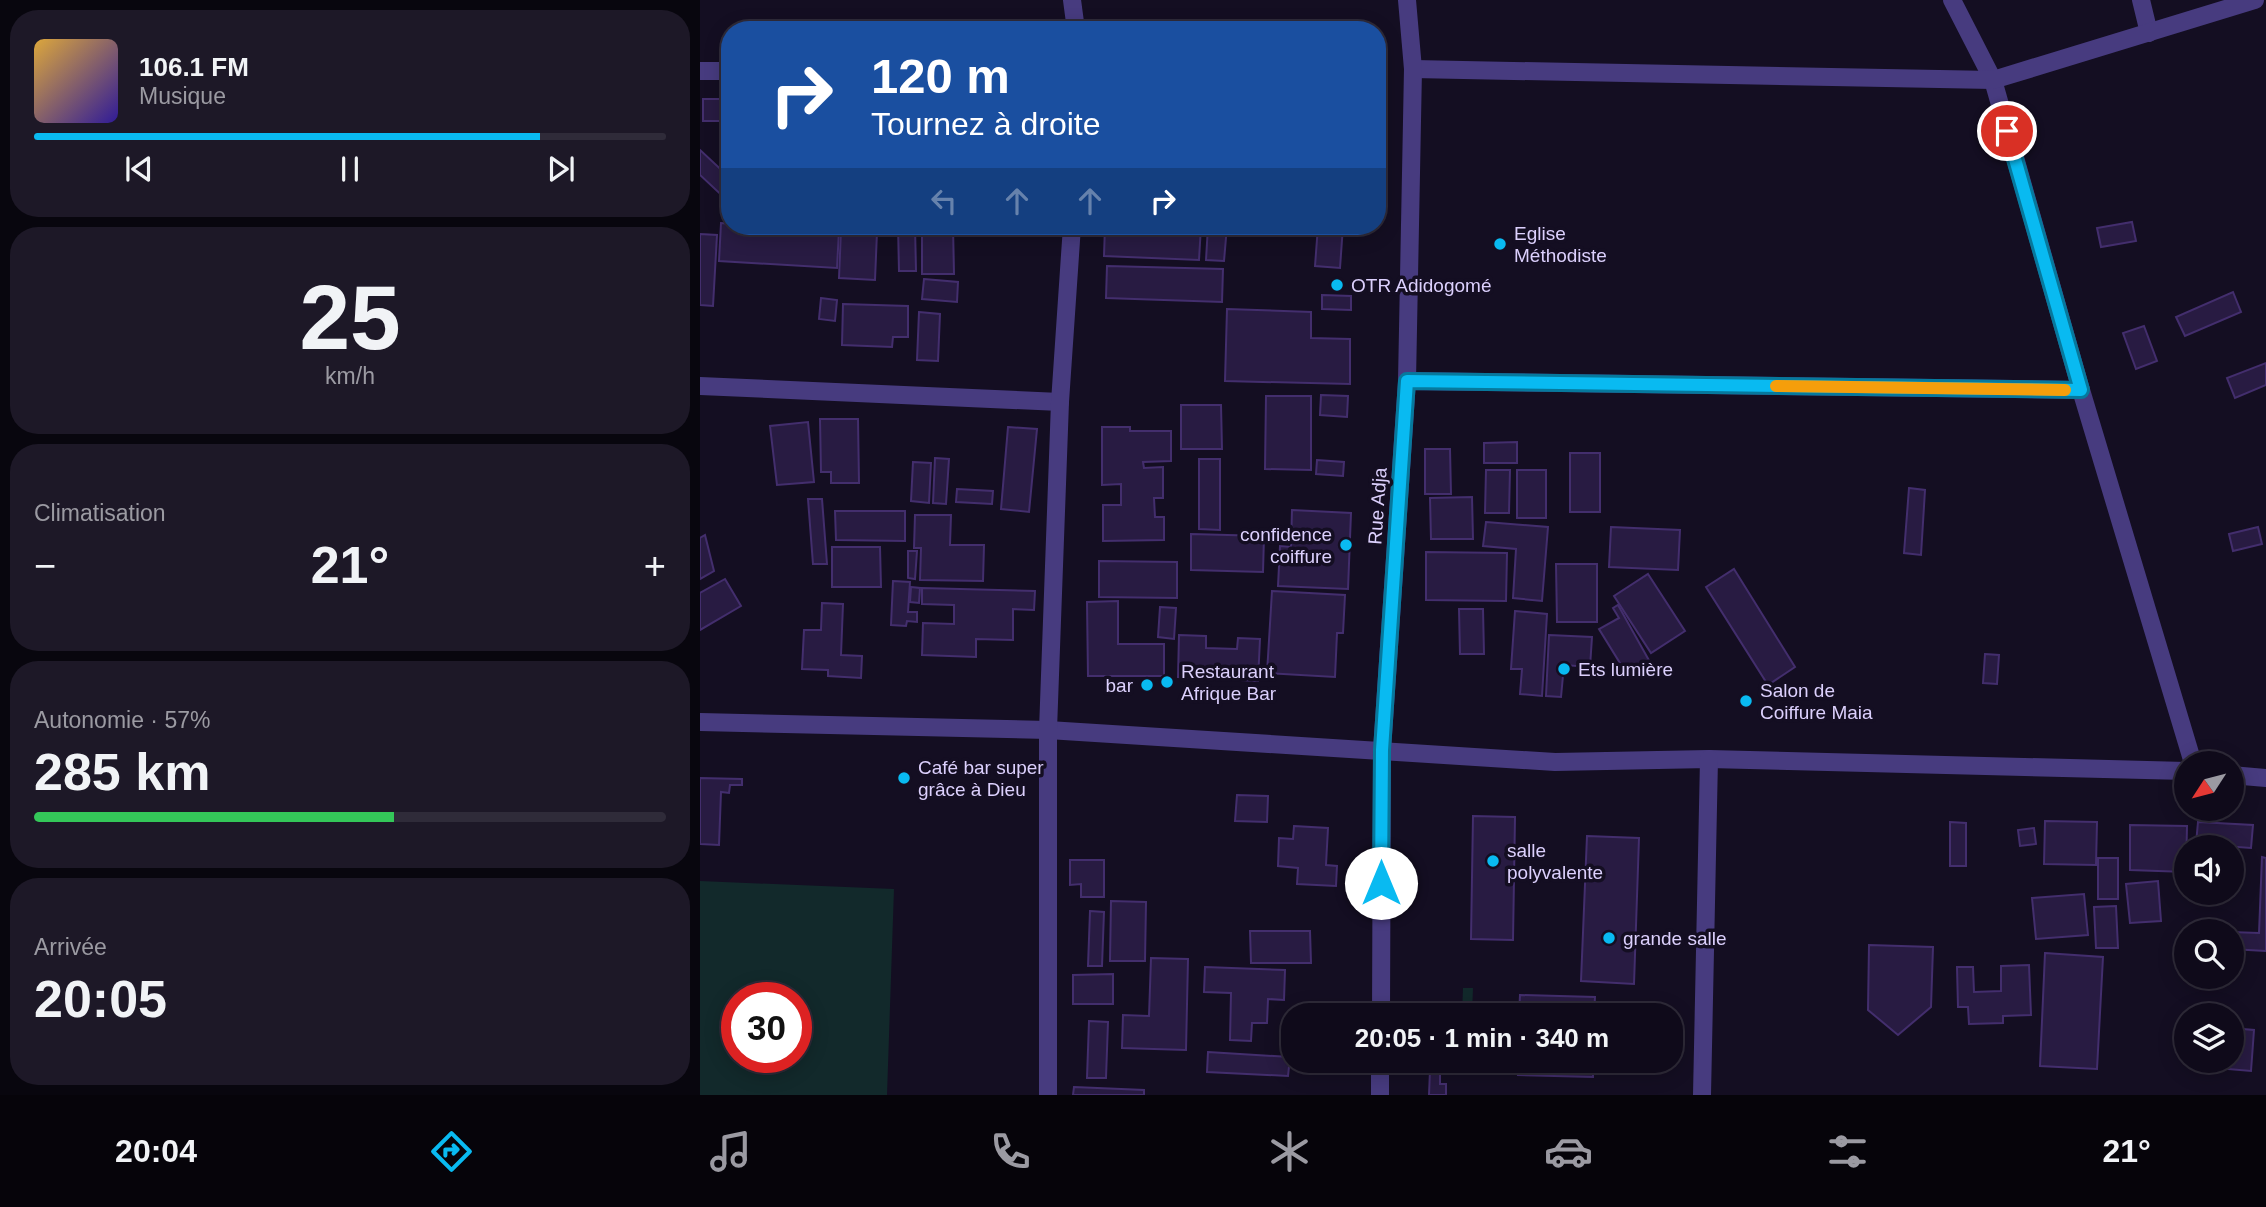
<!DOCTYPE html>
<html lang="fr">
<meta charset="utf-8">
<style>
:root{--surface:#0f0a1a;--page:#1d1827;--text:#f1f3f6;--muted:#9b9aa2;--line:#2f2b39;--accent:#09baf1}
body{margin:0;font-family:Arial,sans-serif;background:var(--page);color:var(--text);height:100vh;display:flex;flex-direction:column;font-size:26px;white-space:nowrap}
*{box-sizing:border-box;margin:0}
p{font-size:23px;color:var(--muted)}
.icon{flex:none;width:38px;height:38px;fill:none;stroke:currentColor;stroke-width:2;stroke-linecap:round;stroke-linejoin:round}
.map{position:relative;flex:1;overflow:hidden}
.panel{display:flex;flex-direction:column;gap:10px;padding:10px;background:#08060e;width:700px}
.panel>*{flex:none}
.hud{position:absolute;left:21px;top:21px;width:665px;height:214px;border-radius:28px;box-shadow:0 4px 18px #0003,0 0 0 2px var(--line);background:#1a4fa0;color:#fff;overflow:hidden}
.needle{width:46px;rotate:234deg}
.tools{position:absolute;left:1474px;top:751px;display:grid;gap:14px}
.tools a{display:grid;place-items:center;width:70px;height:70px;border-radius:50%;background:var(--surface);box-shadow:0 4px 18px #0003,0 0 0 2px var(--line);font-size:35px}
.speed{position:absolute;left:21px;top:982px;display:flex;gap:14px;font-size:35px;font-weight:700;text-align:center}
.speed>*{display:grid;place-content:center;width:91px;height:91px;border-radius:50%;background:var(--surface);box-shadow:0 4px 18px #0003,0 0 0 2px var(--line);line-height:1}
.speed .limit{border:10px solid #d22;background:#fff;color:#111}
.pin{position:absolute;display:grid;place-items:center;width:60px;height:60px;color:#fff;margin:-30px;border:4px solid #fff;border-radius:50%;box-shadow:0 2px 7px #0007}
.me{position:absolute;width:77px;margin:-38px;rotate:0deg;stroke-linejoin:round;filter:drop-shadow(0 0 5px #0008)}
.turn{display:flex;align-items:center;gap:24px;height:147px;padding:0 35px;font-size:32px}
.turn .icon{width:91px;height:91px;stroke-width:2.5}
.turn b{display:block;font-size:49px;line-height:60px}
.lanes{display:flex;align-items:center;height:66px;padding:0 35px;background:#0003;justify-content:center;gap:35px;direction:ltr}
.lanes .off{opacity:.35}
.big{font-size:52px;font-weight:700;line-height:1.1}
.panel .tile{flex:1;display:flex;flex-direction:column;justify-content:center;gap:10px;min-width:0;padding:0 24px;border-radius:28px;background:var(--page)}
.panel .dial{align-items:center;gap:0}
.dial b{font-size:91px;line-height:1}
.song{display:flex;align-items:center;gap:21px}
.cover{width:84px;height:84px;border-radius:10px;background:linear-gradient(135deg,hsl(40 70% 55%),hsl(250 70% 35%))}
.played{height:7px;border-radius:4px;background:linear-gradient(90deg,var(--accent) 80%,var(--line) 80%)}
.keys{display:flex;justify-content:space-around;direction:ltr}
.heat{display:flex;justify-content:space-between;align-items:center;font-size:38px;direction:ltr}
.charge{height:10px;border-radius:5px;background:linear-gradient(90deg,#34c759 57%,var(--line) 0)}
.trip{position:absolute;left:581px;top:1003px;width:402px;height:70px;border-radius:28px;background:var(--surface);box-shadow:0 4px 18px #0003,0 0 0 2px var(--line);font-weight:700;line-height:70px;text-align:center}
.dock{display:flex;height:112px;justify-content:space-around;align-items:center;background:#06040a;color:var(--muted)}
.dock .icon{width:49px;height:49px}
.dock .active{color:var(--accent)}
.dock b{font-size:32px;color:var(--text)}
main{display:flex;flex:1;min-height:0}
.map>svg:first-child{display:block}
</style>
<main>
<section class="panel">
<div class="tile">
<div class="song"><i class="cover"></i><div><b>106.1 FM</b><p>Musique</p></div></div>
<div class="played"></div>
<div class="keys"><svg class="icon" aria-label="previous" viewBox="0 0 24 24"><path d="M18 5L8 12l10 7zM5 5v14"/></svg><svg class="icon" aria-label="pause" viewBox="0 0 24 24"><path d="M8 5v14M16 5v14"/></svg><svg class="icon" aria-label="next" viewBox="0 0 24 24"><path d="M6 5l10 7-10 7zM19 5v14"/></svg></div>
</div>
<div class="tile dial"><b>25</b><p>km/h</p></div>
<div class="tile"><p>Climatisation</p>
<div class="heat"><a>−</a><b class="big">21°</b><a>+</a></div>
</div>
<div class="tile"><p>Autonomie · 57%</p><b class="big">285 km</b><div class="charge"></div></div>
<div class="tile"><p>Arrivée</p><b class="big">20:05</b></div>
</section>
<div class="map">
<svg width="1566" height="1095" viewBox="0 0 1566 1095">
<rect width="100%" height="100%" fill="#140e22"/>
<!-- green -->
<g fill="#12292b" fill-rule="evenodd">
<path d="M0,881l194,8 -7,206h-187zM37,998h59v59h-59z"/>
<path d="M763,988h10l-1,27h-10z"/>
</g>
<!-- building -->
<g fill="#281b42" stroke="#432e6d" stroke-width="2">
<rect x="3" y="99" width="27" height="22"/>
<path d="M0,150l30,28v25l-30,-28z"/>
<path d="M1432,222l4,19 -35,6 -4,-19z"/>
<path d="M21,223l9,1v2l109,4 -2,38 -118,-7z"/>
<path d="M198,226h17l1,45h-17z"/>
<path d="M222,226h31l1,48h-32z"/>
<path d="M405,226h96l-2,34 -95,-4z"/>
<path d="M508,226h19l-3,35 -18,-1z"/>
<path d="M618,226h25l-3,42 -25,-2z"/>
<path d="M141,230l36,2 -2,48 -36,-2z"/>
<path d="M0,234l17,1 -4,71 -13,-1z"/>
<path d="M407,266l116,3 -1,33 -116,-4z"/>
<path d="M224,279l34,3 -1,20 -35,-3z"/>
<path d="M1533,292l8,20 -56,24 -9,-19z"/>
<path d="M622,295l29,1v14l-29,-1z"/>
<path d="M121,298l16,2 -2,21 -16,-2z"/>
<path d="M143,304l65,2v31h-15l-1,10 -50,-2z"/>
<path d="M527,309l84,3v26l39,1v45l-125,-3z"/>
<path d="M219,312l21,2 -2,47 -21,-1z"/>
<path d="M1444,326l13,35 -21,8 -13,-36z"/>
<path d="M1566,363v22l-31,13 -8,-20z"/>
<path d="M621,395l27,1 -1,21 -27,-2z"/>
<path d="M566,396h45v74l-46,-1z"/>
<path d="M481,405h40l1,44h-41z"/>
<path d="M120,419h38l1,64h-28v-11h-10z"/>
<path d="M108,422l6,60 -37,3 -7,-59z"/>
<path d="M308,427l29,2 -8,83 -28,-3z"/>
<path d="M402,427h28v4h41v30l-28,1 1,6 19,-1v31h-9l1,19h9v23l-61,1v-36h18v-21l-19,1z"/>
<path d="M817,442v21h-33v-20z"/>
<path d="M725,449h25l1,45h-26z"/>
<rect x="870" y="453" width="30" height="59"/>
<path d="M235,458l14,1 -3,45 -13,-1z"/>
<path d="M499,459h21v71l-21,-1z"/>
<path d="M617,460l27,2 -1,14 -27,-2z"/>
<path d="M213,462l18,1 -2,40 -18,-2z"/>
<path d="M786,470h24l-1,43h-24z"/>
<rect x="817" y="470" width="29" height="48"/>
<path d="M1209,488l16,2 -4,65 -17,-2z"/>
<path d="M257,489l36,2 -1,13 -36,-2z"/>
<path d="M772,497l1,42h-42l-1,-41z"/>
<path d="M108,499h14l5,65h-14z"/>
<path d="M592,510l59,3 -3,76 -70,-3 2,-40 11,1z"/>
<path d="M135,511h70v30l-69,-1z"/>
<path d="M215,515h36l-1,30h34l-1,36 -63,-1 1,-32h-7z"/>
<path d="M786,522l62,5 -6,74 -29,-3 3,-49 -33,-3z"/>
<path d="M911,527l69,3 -2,40 -69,-3z"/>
<path d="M1558,527l4,17 -29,7 -4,-17z"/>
<path d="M491,534l73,2 -1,36 -72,-2z"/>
<path d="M5,535l9,36 -14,8v-41z"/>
<path d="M132,547h48l1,40h-49z"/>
<path d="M208,551h9l-2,28 -7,-1z"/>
<path d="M726,552l81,1 -1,48 -80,-1z"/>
<path d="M399,561l78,1v36l-78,-1z"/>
<path d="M856,564h41v58h-40z"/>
<path d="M1034,569l61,98 -27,18 -62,-98z"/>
<path d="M948,574l37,57 -34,22 -37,-57z"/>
<path d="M25,579l16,27 -41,24v-37z"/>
<path d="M193,581l17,1 -2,30h9v10l-10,-1 -1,5 -15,-1z"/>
<path d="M211,587l9,1 -1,15 -9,-1z"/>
<path d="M222,588l113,3 -1,19 -21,-1v31l-37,-1v18l-54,-2 1,-32 31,1v-19l-32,-1z"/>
<path d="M572,591l73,4 -2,38h-6l-2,44 -68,-4z"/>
<path d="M418,601v43h46v32h-76l-1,-74z"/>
<path d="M122,603l21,1 -2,51 21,1 -1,22 -33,-2v-6l-26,-1 2,-39h17z"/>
<path d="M918,605l37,66 -15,7 -12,-2 -29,-47 20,-11 -6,-10z"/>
<path d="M460,607l16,1 -2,31 -16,-2z"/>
<path d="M759,609h24l1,45h-24z"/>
<path d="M815,611l32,3 -5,82 -22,-2 2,-25h-11z"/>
<path d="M479,635l27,1v12l31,1 1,-11 22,1 -2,42 -80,-4z"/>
<path d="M849,635l43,2 -2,30 -26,-2 -3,32 -15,-1z"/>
<path d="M1285,654l14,1 -2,29 -14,-1z"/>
<path d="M0,778l42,1v6h-12l-1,8 -8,-1 -2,53 -19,-1z"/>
<path d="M537,795l31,1 -1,26 -32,-1z"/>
<path d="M773,816l42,1 -2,123 -42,-1z"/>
<path d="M1345,821l52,1 -1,43 -52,-1z"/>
<path d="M1250,822l16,1v43h-16z"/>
<path d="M1498,822l55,3 -2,23 -55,-4z"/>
<path d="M1430,825l57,1 -1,46 -56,-2z"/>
<path d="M594,826l34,2 -2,37 11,1 -1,20 -39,-2 1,-16 -20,-2 1,-28 14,1z"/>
<path d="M1334,828l2,16 -16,2 -2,-16z"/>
<path d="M887,836l52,2 -5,146 -53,-3z"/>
<path d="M1562,857l4,1v93l-35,-2v-17l28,1z"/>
<rect x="1398" y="858" width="20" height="41"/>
<path d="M370,860h34v37h-23v-13l-11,1z"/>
<path d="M1458,881l3,40 -31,2 -4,-39z"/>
<path d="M1384,894l4,41 -52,4 -4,-41z"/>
<path d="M411,901l35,1 -1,59h-35z"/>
<path d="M1416,906l2,42h-22l-2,-41z"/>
<path d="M390,911l14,1 -2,54h-14z"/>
<path d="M550,931h60l1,32h-60z"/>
<path d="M1169,945l64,2 -2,60 -33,28 -30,-25z"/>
<path d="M1345,953l58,4 -6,112 -57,-3z"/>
<path d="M451,958l37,1 -2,91 -64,-2 1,-33 26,1z"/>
<path d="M1329,965l2,50 -28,1v7l-34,1 -1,-17h-10l-1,-40h16l1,25 27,-1v-25z"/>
<path d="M505,967l80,3 -1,30 -16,-1 -1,24h-15l-1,18 -21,-1 1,-47 -27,-1z"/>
<path d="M413,974v30h-40v-29z"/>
<path d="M820,995l75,2 -1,18h-75z"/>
<path d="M389,1021l19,1 -2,56h-19z"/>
<path d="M1531,1028l23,2 -3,41 -58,-5 1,-6h37z"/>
<path d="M508,1052l82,5 -2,19 -81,-4z"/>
<path d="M819,1060h74v17l-75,-2z"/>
<path d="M730,1070h10v14h6v11h-17z"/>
<path d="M374,1087l70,3v5h-71z"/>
</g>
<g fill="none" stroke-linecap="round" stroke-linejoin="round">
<!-- minor -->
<g stroke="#473b7f" stroke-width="18">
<path d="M372,0l4,30"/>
<path d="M1252,0l41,80 88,310 112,373"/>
<path d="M1441,0l8,33"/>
<path d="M713,69l580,11 262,-80"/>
<path d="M0,71h30"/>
<path d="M707,381l674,9"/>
<path d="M0,386l360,16"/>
<path d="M0,722l348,8 507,32 154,-3 477,12"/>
<path d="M1531,775l35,3"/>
<path d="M681,1015l1,-265 25,-369 6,-312 -6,-69"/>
<path d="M348,1095v-365l12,-328 12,-176"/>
<path d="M680,1095v-35"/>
<path d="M1002,1095l7,-336"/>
</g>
</g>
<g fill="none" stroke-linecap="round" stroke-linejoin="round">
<!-- route casing -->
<g stroke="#06799d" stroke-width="18">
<path id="route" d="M681,883l1,-133 25,-369 674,9 -74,-259"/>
</g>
<!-- route -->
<use href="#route" stroke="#09baf1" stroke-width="12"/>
<!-- slow -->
<path stroke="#f59e0b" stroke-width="12" d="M1076,386l289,4"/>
</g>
<!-- markers -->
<g fill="#09baf1" stroke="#140e22" stroke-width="2.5">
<circle cx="800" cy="244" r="7"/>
<circle cx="637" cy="285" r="7"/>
<circle cx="646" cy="545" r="7"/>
<circle cx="864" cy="669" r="7"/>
<circle cx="467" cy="682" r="7"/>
<circle cx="447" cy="685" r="7"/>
<circle cx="1046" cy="701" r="7"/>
<circle cx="204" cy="778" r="7"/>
<circle cx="793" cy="861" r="7"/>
<circle cx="909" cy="938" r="7"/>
</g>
<g text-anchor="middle" stroke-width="7" stroke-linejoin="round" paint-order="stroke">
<!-- poi labels -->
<g font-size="19" fill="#dcd0fd" stroke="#140e22" text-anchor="start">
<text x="814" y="240">Eglise<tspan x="814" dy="22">Méthodiste</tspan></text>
<text x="651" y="292">OTR Adidogomé</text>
<text x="632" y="541" text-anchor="end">confidence<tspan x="632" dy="22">coiffure</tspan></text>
<text x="878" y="676">Ets lumière</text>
<text x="481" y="678">Restaurant<tspan x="481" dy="22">Afrique Bar</tspan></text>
<text x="433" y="692" text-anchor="end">bar</text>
<text x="1060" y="697">Salon de<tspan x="1060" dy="22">Coiffure Maia</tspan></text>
<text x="218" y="774">Café bar super<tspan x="218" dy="22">grâce à Dieu</tspan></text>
<text x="807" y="857">salle<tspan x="807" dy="22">polyvalente</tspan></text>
<text x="923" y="945">grande salle</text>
</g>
<!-- street labels -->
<g font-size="19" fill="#dcd0fd" stroke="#140e22">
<text transform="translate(677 506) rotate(-86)" y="7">Rue Adja</text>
</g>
</g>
</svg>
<div class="tools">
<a><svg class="needle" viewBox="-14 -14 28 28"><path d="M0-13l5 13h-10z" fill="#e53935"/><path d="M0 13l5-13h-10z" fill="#9b9aa2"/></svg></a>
<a><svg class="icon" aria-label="sound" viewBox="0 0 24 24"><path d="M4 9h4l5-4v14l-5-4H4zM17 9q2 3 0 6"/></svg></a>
<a><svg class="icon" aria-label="search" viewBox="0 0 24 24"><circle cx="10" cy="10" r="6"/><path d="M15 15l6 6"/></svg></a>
<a><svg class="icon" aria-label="layers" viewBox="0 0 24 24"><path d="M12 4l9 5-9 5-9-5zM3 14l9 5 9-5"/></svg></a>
</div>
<div class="speed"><div class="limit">30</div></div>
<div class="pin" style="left:1307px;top:131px;background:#d93025"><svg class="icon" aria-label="arrive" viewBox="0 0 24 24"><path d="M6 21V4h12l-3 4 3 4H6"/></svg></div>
<svg class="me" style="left:681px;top:883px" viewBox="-20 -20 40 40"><circle r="19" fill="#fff"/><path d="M0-13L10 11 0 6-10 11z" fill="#09baf1"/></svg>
<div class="trip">20:05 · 1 min · 340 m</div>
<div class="hud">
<div class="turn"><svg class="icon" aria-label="right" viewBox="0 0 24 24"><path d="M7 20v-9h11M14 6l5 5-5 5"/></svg><div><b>120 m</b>Tournez à droite</div></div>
<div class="lanes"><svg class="icon off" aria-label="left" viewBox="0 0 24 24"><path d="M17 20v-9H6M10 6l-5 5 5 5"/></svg><svg class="icon off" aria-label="ahead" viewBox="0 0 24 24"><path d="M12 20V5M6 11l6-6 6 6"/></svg><svg class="icon off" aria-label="ahead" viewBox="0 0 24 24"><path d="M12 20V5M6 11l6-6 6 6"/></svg><svg class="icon" aria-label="right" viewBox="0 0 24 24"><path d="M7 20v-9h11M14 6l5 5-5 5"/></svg></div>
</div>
</div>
</main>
<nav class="dock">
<b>20:04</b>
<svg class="icon active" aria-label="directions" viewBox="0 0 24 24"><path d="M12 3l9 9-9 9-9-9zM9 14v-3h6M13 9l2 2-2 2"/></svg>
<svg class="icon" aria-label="music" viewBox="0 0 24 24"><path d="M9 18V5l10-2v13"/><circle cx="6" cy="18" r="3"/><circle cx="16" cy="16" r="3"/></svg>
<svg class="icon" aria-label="phone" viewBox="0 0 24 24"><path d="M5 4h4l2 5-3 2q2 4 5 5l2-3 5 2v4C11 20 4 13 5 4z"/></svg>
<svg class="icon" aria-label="climate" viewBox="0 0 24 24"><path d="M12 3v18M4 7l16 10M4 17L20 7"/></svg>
<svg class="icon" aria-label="car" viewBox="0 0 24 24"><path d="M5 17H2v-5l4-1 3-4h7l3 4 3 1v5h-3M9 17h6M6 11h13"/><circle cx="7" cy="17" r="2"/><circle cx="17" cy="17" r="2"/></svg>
<svg class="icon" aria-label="filters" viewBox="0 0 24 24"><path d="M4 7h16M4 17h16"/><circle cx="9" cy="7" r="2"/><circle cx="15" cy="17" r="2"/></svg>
<b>21°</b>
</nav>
